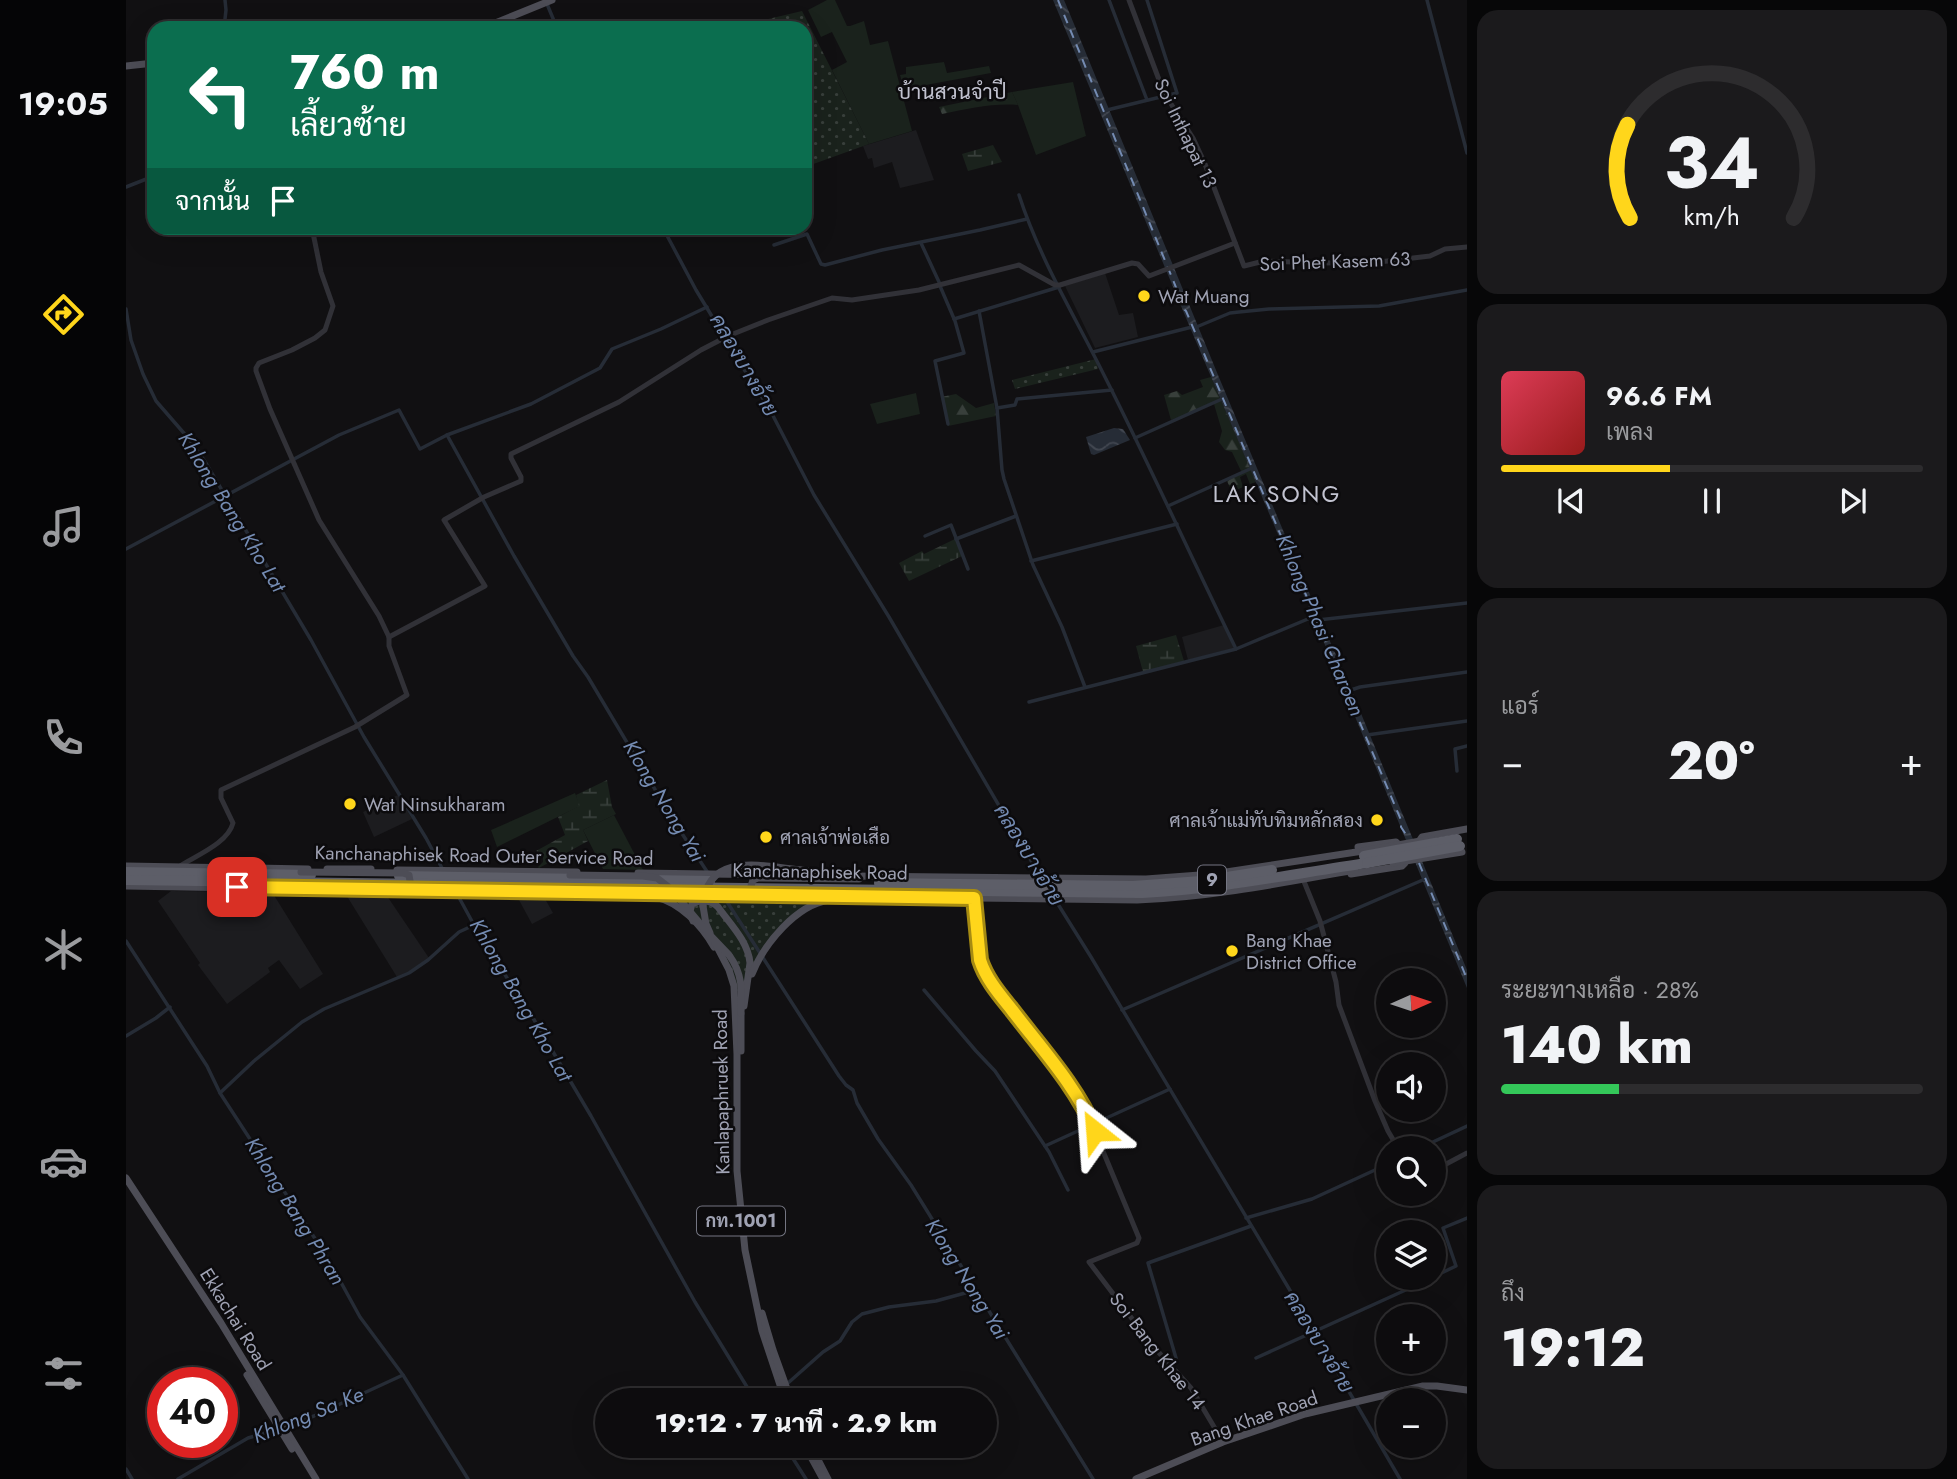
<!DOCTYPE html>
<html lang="th">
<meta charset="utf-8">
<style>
:root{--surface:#0d0c0e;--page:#1b1a1c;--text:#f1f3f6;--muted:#9a9b9e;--line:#2d2c2e;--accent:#ffd61b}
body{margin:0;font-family:Jost,Sarabun,sans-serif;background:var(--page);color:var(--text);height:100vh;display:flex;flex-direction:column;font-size:26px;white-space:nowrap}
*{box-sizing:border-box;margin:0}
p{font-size:23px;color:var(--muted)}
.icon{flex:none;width:38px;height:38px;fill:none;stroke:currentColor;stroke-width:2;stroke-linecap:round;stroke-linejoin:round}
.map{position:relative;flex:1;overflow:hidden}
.drawer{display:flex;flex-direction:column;gap:10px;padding:10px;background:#070708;width:490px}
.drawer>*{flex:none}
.top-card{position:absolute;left:21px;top:21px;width:665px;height:214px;border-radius:21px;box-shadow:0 7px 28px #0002,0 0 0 2px var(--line);background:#0b6e4f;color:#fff;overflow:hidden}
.needle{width:46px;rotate:87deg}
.fabs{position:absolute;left:1250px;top:968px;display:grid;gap:14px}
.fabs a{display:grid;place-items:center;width:70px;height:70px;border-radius:50%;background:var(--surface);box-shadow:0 7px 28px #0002,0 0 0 2px var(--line);font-size:35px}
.speed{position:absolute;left:21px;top:1367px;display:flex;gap:14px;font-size:35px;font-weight:700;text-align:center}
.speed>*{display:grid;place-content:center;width:91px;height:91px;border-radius:50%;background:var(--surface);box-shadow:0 7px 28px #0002,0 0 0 2px var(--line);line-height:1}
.speed .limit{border:10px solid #d22;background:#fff;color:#111}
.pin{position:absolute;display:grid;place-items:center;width:60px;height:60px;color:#fff;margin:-30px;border-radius:14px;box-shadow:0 4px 10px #0006}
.me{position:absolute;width:77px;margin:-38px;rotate:332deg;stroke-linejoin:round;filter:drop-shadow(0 0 5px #0008)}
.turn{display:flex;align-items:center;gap:24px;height:147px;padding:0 28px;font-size:32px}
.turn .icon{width:91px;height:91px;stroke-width:2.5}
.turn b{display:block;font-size:49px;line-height:60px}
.then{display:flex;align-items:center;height:66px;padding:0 28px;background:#0003;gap:14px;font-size:26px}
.big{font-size:52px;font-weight:800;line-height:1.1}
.drawer .card{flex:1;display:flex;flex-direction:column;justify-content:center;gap:10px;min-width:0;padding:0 24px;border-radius:21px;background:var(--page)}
.drawer .dial{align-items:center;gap:0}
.dial svg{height:182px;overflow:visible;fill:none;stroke:var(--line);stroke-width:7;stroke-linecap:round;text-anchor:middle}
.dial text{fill:var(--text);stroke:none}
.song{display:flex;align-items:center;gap:21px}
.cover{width:84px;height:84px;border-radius:10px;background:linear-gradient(135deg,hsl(350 70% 55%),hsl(0 70% 35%))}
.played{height:7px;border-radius:4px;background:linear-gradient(90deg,var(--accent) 40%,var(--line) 40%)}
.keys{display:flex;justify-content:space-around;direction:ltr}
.heat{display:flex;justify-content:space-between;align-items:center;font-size:38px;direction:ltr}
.charge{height:10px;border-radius:5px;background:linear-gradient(90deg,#34c759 28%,var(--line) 0)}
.trip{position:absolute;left:469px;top:1388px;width:402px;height:70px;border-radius:35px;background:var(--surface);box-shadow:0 7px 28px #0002,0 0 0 2px var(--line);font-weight:800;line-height:70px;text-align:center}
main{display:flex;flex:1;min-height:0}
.menu{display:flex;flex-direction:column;width:126px;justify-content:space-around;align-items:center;background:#050506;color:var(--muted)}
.menu .icon{width:49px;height:49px}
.menu .on{color:var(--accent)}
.menu b{font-size:32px;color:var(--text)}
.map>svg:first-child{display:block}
</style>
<main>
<nav class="menu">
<b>19:05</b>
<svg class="icon on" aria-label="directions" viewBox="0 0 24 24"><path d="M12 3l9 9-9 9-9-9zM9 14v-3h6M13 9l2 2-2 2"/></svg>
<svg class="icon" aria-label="music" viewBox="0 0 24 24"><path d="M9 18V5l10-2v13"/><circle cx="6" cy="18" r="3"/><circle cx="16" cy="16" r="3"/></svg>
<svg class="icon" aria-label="phone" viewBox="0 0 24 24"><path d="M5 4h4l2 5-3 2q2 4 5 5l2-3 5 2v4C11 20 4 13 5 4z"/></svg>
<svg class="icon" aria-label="climate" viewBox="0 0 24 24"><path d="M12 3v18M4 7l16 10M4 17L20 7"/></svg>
<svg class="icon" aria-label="car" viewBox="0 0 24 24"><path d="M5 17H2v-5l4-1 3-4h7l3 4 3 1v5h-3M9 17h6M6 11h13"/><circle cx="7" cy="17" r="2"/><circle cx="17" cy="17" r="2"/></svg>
<svg class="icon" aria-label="filters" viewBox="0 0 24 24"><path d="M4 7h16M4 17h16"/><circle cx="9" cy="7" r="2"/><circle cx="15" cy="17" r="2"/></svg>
</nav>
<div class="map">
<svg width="1341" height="1479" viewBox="0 0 1341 1479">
<defs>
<pattern id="forest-firs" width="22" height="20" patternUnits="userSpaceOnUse" patternTransform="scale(1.75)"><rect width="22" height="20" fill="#1a221c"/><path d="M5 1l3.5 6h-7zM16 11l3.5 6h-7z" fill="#383f3b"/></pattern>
<pattern id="wetland-marsh" width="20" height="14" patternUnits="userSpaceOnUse" patternTransform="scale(1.75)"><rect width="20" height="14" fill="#1a221c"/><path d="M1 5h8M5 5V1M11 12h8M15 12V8" fill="none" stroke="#383f3b"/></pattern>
<pattern id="park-dots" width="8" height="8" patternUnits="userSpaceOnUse" patternTransform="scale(1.75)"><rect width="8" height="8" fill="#1a221c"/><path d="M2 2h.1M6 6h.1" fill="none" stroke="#383f3b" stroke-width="1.8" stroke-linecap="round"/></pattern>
<pattern id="water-waves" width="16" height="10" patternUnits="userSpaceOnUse" patternTransform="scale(1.75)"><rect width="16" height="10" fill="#262c36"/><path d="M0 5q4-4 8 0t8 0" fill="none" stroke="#424751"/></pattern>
</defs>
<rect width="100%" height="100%" fill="#111012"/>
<!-- built -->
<g fill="#1c1c1f">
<path d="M790,130l18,50 -34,8 -8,-26 -18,6 -2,-10 -4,1 -5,-13z"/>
<path d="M979,273l14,42 14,-2 5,24 -43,11 -30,-62z"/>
<path d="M1098,625l10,23 -46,12 -6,-23z"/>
<path d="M272,795l14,24 -38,18 -11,-25z"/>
<path d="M45,891l101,1 51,82 -23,15 -21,-29 -11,8 2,4 -43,32 -29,-39 2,-2 -42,-62z"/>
<path d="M219,893h40l44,65 -21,14 -11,5z"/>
<path d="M400,896l18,1 9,16 -21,11 -13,-24z"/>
</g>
<!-- grass -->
<g fill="#1a221c">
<path d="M701,0h8l12,26h3l14,-5 6,24 18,-4 24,90 -43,13 -37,-74 15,-8 -15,-30 -11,5 -13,-27z"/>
<path d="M818,62l3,11 42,-7 2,7 -87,16 -4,-14 6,-1v-7z"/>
<path d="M947,82l13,54 -50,19 -18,-50 -6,-13z"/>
<path d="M790,393l4,21 -43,10 -7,-20z"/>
<path d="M449,793l5,13 -83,41 -6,-17z"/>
<path d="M488,815l29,55 -40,-1 -20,-39z"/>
</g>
<!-- forest -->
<g fill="url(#forest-firs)">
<path d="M886,92l6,13c-26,-2 -50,4 -76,9l-3,-7z"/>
<path d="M1085,377l45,105 -6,2 -4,-10 -6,3 3,10 -11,5 -5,-11 15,-8 -10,-21 -7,-2 -6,-8 3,-11 -8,-27 -43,16 -7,-25 13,-4 5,4 21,-8 -3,-7z"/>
<path d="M830,394l20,14 18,-5 2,13 -48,10 -7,-29z"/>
</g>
<!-- wetland -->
<g fill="url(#wetland-marsh)">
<path d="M867,145l9,17 -34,9 -6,-17z"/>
<path d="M829,539l7,17 -53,25 -10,-18 23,-12 2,3z"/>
<path d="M1050,635l8,26 -41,11 -7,-26z"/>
<path d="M481,780l5,27 4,7 -33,16 5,11 -49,27 -1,-1 5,-5v-9l-7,-2 29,-16 -7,-18 21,-11 -3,-11z"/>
</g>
<!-- park -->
<g fill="url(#park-dots)">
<path d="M676,11l67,133 -64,23v-139h-47l-2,-6z"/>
<path d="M970,359l2,10 -83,20 -3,-9z"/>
<path d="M574,897l123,2 -11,4 -52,50 -20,59 -2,-20 -15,-38 -54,-55h15z"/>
</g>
<!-- water -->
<g fill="url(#water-waves)">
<path d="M927,0h11l10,24 144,351 103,246 27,61 119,288v18l-125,-303 -153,-360z"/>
<path d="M988,428l9,1 7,11 -36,15 -3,-1 -5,-17z"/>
</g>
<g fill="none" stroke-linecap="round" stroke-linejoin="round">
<!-- canal -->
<g stroke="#262c36" stroke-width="3.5">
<path d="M983,0l38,100"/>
<path d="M1301,0l40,153"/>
<path d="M421,4l10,24"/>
<path d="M98,28l2,-18 -1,-10"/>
<path d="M981,110l70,-17 -30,-93"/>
<path d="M0,187l28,-11"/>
<path d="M893,195c21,65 57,123 87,184 45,89 86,180 130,270"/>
<path d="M537,228l33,62 54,89 19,29 45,87 75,122 151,259"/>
<path d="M795,243l18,39"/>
<path d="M648,245l33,-11 14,30 4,1 57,-15 98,-20 47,-11"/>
<path d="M814,286l15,35 9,32 -29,8 13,63"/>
<path d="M581,307l-46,22 -49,20 -12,19 -69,36 -84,31 67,121 59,100 15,21 87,146 33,50"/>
<path d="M0,309l5,31 12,34 13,27 33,38 15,21 107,180 53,97 62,101 17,32"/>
<path d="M853,311l18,97 5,62 2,9 29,86 29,62 23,60"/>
<path d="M828,319l105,-32"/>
<path d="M1068,328l36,-15 9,-1 30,-3 110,-3 88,-16"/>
<path d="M967,352l99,-25"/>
<path d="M871,408l18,-3 2,-6 95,-9"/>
<path d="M1009,438l87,-39"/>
<path d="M1042,506l84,-38"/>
<path d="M799,536l26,-11 17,44"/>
<path d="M830,539l60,-23"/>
<path d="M0,549l213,-114 60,-25 21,39 27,-14"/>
<path d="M905,561l146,-37"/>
<path d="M1192,620l149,-17"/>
<path d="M1222,691l12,-4 107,-15"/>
<path d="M903,702l207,-53 79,-33"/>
<path d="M1241,735l100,-14"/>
<path d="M1331,771l-2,-22 12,-3"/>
<path d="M330,892l24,44 53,82 58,98 104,186 60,98"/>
<path d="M596,894l117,182 7,9 7,5 4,13 21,36 33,46 182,294"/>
<path d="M930,901l35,56 197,330 112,192"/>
<path d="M0,941l81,125 13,27 107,164 33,60 43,58 65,104"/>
<path d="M798,990l52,61 19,20 54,81 19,38"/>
<path d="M996,1010l303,-131"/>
<path d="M0,1036l30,-18 14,-11"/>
<path d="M94,1093l34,-32 48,-39 22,-13 85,-36 19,-13 31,-28 15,-7"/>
<path d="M919,1146l125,-57"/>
<path d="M1294,1148l47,-22"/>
<path d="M1120,1218l66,-19 76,-35"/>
<path d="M1307,1277l23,-11 -13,-38 24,-10"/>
<path d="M1050,1358l-28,-95 103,-37"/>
<path d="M1130,1358l176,-80"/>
<path d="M646,1400l7,-9 44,-39 17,-11 12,-19 10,-8 27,-7 47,-6 40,-11"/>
<path d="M160,1426l28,-10 89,-41"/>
<path d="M659,1446l21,33"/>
<path d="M0,1469l6,10"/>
<path d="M52,1479l70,-41 31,-9"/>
</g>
<!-- ferry -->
<g stroke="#748bb2" stroke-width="2" stroke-dasharray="9 7" stroke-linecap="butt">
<path d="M932,0l124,302 -1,5 5,4 215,509v7l8,12"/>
<path d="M1293,863l48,116"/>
</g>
<!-- minor -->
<g stroke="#313137" stroke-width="5">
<path d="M1003,0l35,93 29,45 12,26 39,102 20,-5 60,2 55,-1 51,-6 15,-7 22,-2"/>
<path d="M263,637l96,-51 -41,-66 40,-23 37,-16v-4l-10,-19v-4l108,-52 82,-52 27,-14 40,-16 64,-22 20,2 67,-10 100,-25 36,20h5l72,-22 6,1 11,12 86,-33"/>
<path d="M54,866c17,-11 48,-23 53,-43l-12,-25v-8l134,-63 52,-32 -18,-49v-9l-10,-21 -60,-96 -49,-111 -14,-38v-3l3,-5 33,-13 23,-12 10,-8 8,-24 -12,-34 -9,-44"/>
<path d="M1177,879l17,42 16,61 3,23 36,96 13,30 10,17"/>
<path d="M848,898l7,66 17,28 51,66 39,57 51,123 -2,5 -48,19 63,83 39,43 32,54"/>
<path d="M1307,1171l34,-18"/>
</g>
<!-- major -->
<g stroke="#4d4d56" stroke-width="7">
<path d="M357,28l69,-28"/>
<path d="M0,66l28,-3"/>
<path d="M1295,844l-1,-4 2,-3 45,-8"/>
<path d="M0,866l182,3"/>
<path d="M201,869h44"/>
<path d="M271,870l180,2"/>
<path d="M674,870l55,5"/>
<path d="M512,873l139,2"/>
<path d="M1225,874l51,-8 3,-3 -7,-19 -2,-2 -38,5"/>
<path d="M726,876l294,3 67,-5 150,-23"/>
<path d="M0,886l181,3"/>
<path d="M270,890l366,4"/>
<path d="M676,896l335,4c74,-3 145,-17 218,-30"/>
<path d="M529,897c25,5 47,29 59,50"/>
<path d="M577,906l3,18 4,9"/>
<path d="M567,921l-3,-10 2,-7c8,-5 19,-4 26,3 12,17 30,34 32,56l-6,43"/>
<path d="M589,943l14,27 5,16 3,68v117l8,79 17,81 23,69"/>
<path d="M626,974c12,-30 44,-69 77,-74"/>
<path d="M615,1014v37"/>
<path d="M0,1178l95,145 95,156"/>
<path d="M636,1313l11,37 18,50"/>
<path d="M121,1375l45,74"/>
<path d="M679,1446l18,33"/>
<path d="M685,1446l17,33"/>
<path d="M1010,1479l87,-37 82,-28 118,-28h14l30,4"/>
</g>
<!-- highway -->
<g stroke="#5d5e68" stroke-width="10">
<path d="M0,872l185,3"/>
<path d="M273,876l311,5"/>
<path d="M0,880l1016,13c76,-4 150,-19 225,-30"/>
<path d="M753,883l254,3 68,-5 71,-11"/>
</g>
<!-- major-bridge -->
<g stroke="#4d4d56" stroke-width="7">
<path d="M1237,851l69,-12"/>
<path d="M1267,863l69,-11"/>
<path d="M444,875l73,1 14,2 14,11 37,44 21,22c14,19 13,36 12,58"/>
<path d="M733,879l-101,-1 -5,2 -2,6 2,4 6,2 105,1"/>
<path d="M175,886l102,1 6,-2 1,-4 -1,-6 -6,-2 -102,-1"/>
<path d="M577,906c4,-55 59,-40 97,-36"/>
</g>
<!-- highway-bridge -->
<g stroke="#5d5e68" stroke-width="10">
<path d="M1238,856l93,-17"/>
<path d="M1241,863l93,-17"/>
</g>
</g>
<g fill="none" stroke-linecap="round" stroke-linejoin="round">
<!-- route casing -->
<g stroke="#a68b12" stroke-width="18">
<path id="route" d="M111,887l737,11 6,62c6,19 20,35 32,50 29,38 65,77 83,121"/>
</g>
<!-- route -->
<use href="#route" stroke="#ffd61b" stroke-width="12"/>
</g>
<!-- markers -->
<g fill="#ffd61b" stroke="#0c0b0d" stroke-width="2.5">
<circle cx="1018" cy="296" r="7"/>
<circle cx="224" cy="804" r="7"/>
<circle cx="1251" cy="820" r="7"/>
<circle cx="640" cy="837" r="7"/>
<circle cx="1106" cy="951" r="7"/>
</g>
<g text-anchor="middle" stroke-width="5" stroke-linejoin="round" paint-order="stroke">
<!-- shield labels -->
<g fill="#0c0b0d" stroke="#747582" stroke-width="2">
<rect x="1072" y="865.5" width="28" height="29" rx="5"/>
<rect x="571" y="1206.5" width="88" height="29" rx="5"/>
</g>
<g font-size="18" font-weight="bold" fill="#a0a3b4">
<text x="1086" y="886">9</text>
<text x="615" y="1227">กท.1001</text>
</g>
<!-- street labels -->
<g font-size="19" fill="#a0a3b4" stroke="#0c0b0d">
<text transform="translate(1060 133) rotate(64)" y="7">Soi Inthapat 13</text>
<text transform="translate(1209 261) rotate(-2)" y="7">Soi Phet Kasem 63</text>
<text transform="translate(358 855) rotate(1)" y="7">Kanchanaphisek Road Outer Service Road</text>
<text transform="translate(694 871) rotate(1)" y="7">Kanchanaphisek Road</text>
<text transform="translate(595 1092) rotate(-91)" y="7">Kanlapaphruek Road</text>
<text transform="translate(110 1319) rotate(58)" y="7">Ekkachai Road</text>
<text transform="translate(1032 1351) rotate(52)" y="7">Soi Bang Khae 14</text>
<text transform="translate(1128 1418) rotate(-19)" y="7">Bang Khae Road</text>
</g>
<!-- poi labels -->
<g font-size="19" fill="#a0a3b4" stroke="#0c0b0d" text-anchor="start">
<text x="1032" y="303">Wat Muang</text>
<text x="238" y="811">Wat Ninsukharam</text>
<text x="1237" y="827" text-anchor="end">ศาลเจ้าแม่ทับทิมหลักสอง</text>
<text x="654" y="844">ศาลเจ้าพ่อเสือ</text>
<text x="1120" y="947">Bang Khae<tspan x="1120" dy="22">District Office</tspan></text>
</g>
<!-- neighbourhood labels -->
<g font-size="21" fill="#c2c3d0" stroke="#0c0b0d">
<text x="826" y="99">บ้านสวนจำปี</text>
</g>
<!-- water labels -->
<g font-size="21" font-style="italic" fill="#748bb2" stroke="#0c0b0d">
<text transform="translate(618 365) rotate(60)" y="7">คลองบางอ้าย</text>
<text transform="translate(106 512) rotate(58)" y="7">Khlong Bang Kho Lat</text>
<text transform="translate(1194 625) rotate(67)" y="7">Khlong Phasi Charoen</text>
<text transform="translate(538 801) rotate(59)" y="7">Klong Nong Yai</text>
<text transform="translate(903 855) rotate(59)" y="7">คลองบางอ้าย</text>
<text transform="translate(395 1000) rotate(60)" y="7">Khlong Bang Kho Lat</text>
<text transform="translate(169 1211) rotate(58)" y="7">Khlong Bang Phran</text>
<text transform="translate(841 1279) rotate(58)" y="7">Klong Nong Yai</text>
<text transform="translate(1193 1342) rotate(59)" y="7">คลองบางอ้าย</text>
<text transform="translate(182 1415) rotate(-22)" y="7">Khlong Sa Ke</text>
</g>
<!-- quarter labels -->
<g font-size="23" letter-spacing="2" fill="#c2c3d0" stroke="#0c0b0d">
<text x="1151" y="502">LAK SONG</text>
</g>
</g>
</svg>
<div class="fabs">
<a><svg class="needle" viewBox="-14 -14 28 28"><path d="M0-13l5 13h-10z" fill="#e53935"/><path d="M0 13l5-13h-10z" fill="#9a9b9e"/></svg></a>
<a><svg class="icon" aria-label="sound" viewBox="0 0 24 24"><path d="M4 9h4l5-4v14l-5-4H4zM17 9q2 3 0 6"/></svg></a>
<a><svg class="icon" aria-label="search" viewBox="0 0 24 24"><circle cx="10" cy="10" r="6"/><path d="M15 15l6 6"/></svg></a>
<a><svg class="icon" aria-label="layers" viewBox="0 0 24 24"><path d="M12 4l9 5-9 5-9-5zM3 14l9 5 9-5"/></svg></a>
<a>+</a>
<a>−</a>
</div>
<div class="speed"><div class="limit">40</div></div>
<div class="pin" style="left:111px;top:887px;background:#d93025"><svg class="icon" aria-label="arrive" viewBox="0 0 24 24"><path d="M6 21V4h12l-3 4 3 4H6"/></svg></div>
<svg class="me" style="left:969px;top:1131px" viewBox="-20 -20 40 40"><path d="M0-17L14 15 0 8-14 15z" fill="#ffd61b" stroke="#fff" stroke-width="4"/></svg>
<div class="trip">19:12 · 7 นาที · 2.9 km</div>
<div class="top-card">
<div class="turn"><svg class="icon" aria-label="left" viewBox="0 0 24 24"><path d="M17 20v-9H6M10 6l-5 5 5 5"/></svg><div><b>760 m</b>เลี้ยวซ้าย</div></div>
<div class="then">จากนั้น<svg class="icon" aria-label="arrive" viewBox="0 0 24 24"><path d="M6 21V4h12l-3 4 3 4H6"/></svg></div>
</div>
</div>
<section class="drawer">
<div class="card dial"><svg viewBox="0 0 100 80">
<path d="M14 69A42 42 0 1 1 86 69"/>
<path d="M14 69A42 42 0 0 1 13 28" stroke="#ffd61b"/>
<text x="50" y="56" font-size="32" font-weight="700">34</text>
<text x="50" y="72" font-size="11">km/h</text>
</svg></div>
<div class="card">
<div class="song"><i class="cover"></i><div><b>96.6 FM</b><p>เพลง</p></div></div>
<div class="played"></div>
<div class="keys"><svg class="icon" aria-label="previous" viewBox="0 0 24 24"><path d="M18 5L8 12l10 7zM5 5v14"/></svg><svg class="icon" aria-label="pause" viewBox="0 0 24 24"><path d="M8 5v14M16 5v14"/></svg><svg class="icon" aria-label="next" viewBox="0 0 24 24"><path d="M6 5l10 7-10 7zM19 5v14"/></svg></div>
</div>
<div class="card"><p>แอร์</p>
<div class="heat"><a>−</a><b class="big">20°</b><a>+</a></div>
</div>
<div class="card"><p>ระยะทางเหลือ · 28%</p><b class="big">140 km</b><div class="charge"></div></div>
<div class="card"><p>ถึง</p><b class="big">19:12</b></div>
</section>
</main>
